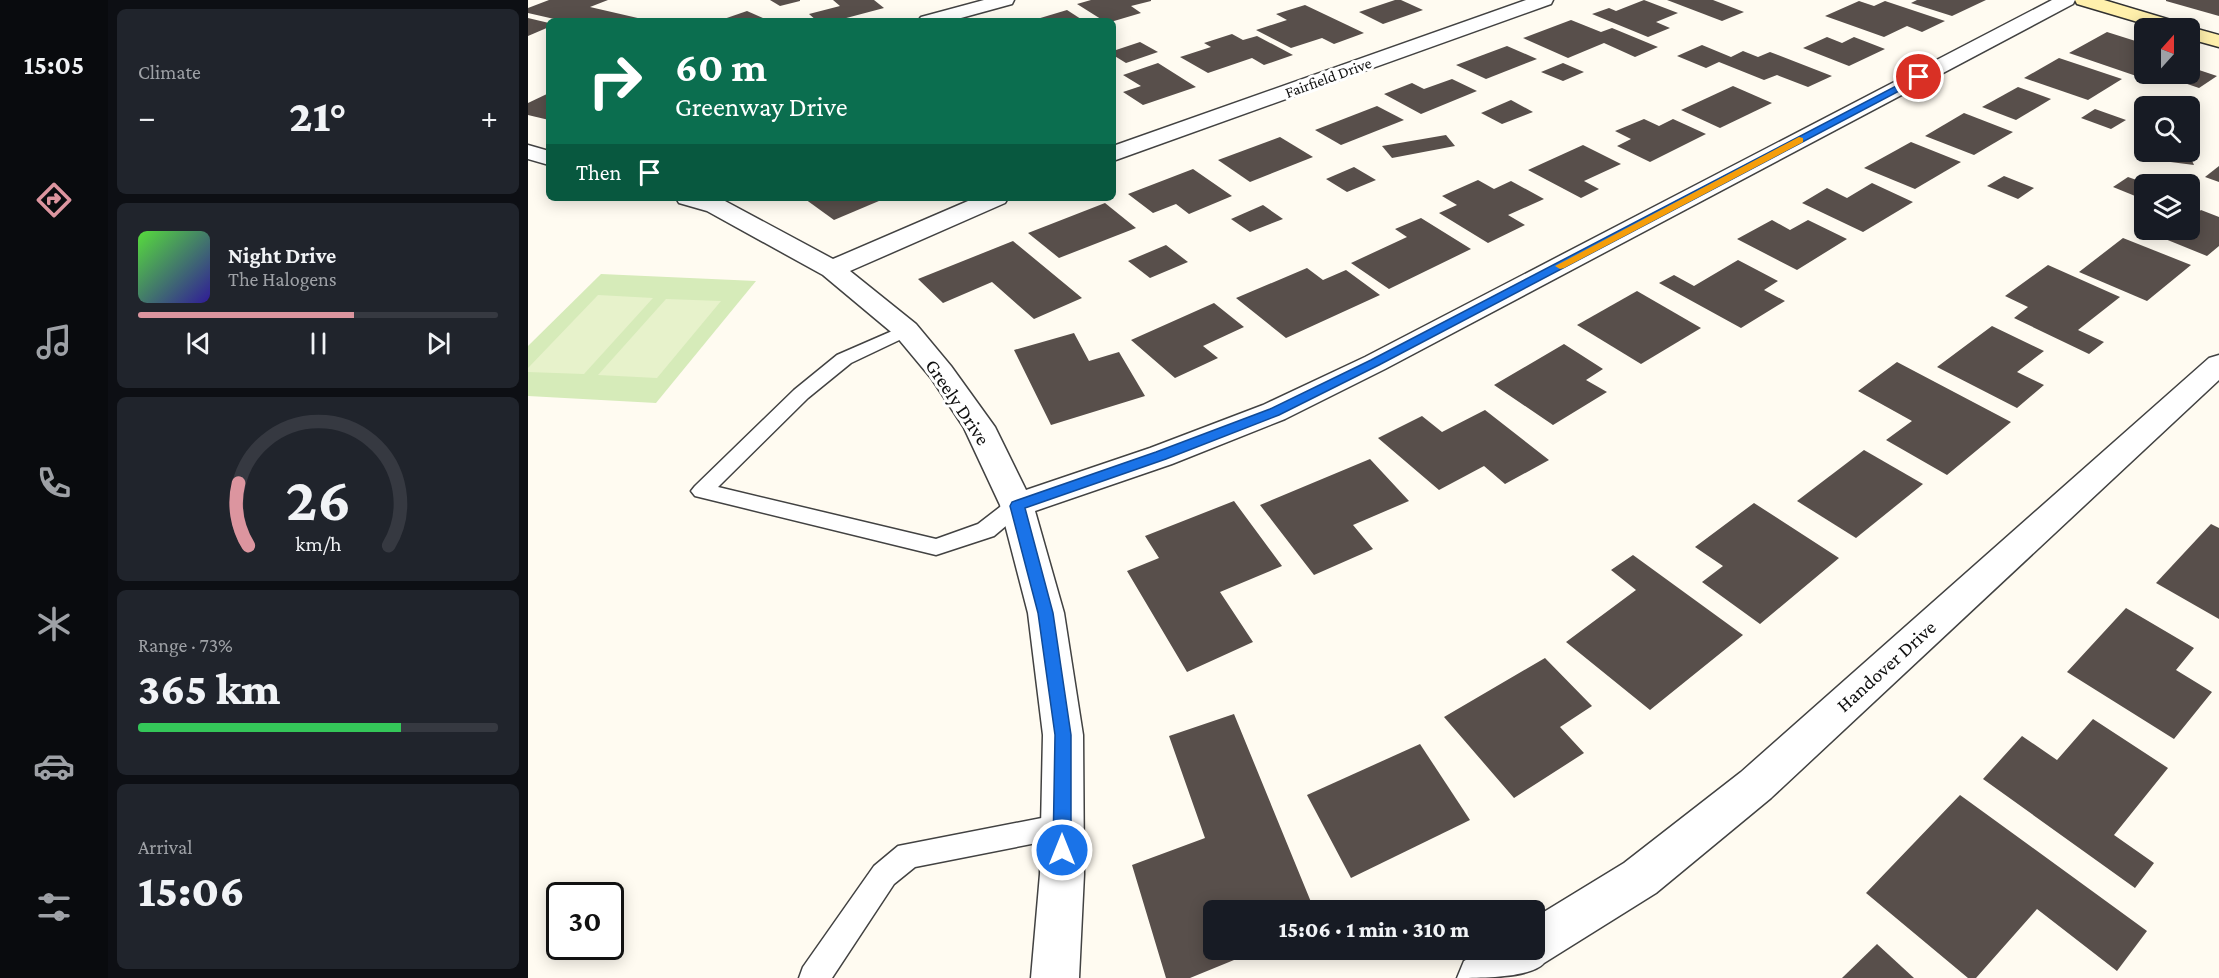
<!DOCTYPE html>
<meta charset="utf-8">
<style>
:root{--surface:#171b24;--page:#20242c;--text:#f1f3f6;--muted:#9ea1a6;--line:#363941;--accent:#dc959f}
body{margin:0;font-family:"Crimson Pro",serif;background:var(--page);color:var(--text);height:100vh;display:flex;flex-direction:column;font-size:22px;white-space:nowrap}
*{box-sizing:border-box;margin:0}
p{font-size:20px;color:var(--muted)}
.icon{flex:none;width:33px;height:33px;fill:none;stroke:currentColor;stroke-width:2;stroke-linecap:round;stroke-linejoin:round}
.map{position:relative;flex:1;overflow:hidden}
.panel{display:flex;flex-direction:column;gap:9px;padding:9px;background:#0d0f14;width:420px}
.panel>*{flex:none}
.banner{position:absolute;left:18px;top:18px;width:570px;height:183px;border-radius:9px;box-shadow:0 3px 15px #0003;background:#0b6e4f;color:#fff;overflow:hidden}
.needle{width:39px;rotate:21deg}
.tools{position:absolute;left:1606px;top:18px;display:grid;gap:12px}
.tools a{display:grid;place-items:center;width:66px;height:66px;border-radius:9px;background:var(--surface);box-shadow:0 3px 15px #0003;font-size:30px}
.speed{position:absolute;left:18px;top:882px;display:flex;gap:12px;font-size:30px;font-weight:700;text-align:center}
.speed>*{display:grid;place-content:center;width:78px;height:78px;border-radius:50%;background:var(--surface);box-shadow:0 3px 15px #0003;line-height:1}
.speed .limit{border:3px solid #111;border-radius:9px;background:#fff;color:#111}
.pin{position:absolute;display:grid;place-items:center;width:51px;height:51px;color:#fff;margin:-26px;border:3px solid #fff;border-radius:50%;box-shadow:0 2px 6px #0007}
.me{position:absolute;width:66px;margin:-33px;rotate:0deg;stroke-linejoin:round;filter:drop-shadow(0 0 4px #0008)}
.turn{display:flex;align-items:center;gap:21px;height:126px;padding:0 30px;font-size:27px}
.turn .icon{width:78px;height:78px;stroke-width:2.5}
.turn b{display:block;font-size:42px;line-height:51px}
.then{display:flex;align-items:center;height:57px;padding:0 30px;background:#0003;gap:12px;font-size:22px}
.big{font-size:45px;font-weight:800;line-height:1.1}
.panel .card{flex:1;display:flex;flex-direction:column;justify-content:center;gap:9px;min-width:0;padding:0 21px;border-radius:9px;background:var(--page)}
.panel .dial{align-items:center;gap:0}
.dial svg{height:156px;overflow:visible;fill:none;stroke:var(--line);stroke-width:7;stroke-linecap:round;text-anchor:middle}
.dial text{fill:var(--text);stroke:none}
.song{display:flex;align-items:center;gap:18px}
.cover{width:72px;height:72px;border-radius:9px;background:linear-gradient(135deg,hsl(110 70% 55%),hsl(250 70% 35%))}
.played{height:6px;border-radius:3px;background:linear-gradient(90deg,var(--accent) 60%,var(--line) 60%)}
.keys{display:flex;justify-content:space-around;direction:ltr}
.heat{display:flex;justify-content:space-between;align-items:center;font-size:33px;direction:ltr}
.charge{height:9px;border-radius:4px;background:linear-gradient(90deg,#34c759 73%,var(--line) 0)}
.trip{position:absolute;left:675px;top:900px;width:342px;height:60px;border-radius:9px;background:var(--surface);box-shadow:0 3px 15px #0003;font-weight:800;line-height:60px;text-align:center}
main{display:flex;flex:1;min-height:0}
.tab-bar{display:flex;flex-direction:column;width:108px;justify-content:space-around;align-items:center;background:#090b0e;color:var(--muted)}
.tab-bar .icon{width:42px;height:42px}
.tab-bar .selected{color:var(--accent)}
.tab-bar b{font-size:27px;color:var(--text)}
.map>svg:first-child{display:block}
</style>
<main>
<nav class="tab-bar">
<b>15:05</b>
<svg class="icon selected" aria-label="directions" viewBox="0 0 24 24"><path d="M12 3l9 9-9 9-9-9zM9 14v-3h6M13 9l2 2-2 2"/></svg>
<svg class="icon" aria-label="music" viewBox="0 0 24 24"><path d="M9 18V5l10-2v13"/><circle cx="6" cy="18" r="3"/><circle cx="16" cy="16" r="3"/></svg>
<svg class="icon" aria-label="phone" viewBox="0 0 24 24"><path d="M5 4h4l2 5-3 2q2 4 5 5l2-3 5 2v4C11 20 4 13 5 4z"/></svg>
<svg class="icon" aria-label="climate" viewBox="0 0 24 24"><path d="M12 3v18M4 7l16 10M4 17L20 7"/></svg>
<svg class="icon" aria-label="car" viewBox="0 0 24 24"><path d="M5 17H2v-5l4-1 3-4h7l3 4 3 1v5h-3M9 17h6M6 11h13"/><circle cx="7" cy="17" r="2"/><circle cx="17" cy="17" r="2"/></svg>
<svg class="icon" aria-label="filters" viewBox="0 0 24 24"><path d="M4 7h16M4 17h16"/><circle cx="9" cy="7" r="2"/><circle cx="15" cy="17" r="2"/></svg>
</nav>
<section class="panel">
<div class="card"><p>Climate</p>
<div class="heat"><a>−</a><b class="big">21°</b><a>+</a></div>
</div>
<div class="card">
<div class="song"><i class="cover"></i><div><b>Night Drive</b><p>The Halogens</p></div></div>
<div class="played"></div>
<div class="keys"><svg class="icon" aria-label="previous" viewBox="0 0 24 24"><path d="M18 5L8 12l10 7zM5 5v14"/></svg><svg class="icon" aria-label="pause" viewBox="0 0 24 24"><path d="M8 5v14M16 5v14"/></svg><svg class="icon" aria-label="next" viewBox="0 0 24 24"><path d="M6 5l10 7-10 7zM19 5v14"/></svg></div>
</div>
<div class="card dial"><svg viewBox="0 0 100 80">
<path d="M14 69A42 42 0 1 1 86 69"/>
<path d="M14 69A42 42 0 0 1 9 37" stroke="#dc959f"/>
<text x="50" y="56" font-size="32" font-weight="700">26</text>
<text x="50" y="72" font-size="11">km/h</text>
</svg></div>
<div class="card"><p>Range · 73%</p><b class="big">365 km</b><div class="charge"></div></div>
<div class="card"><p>Arrival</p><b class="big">15:06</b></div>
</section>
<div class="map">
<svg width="1691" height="978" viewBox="0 0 1691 978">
<rect width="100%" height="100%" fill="#fffbf1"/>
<!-- green -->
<path fill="#d6ebb9" d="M73,274l155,7 -100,122 -128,-7v-50z"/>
<!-- pitch -->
<g fill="#e7f2cb">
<path d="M70,295l55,3 -69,76 -56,-2v-4z"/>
<path d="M138,299l55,2 -64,77 -59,-3z"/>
</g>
<!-- building -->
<g fill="#584f4b">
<path d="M21,0h59l-18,7 52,12 -79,2 -35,-8v-5z"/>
<path d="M242,0h30v1l-20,5z"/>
<path d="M305,0h41l10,8 -49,13h-18l-8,-7 31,-8z"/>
<path d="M563,0h60v1l-20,5 10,7 -27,8h-10l-27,-17z"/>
<path d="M867,0h6l22,10 -40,14 -24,-12z"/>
<path d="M1116,0l34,13 -22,9 14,6 -22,9 -56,-23 17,-6 7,3z"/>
<path d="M1139,0h46l31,12 -22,9z"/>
<path d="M1389,0h69l-34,16 -41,-13z"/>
<path d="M1638,0h53v16l-53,-15z"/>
<path d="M1331,1l15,5 11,-5 60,20 -23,11 -15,-6 -23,11 -59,-21z"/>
<path d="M777,5l59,28 -30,11 -12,-6 -31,10 -35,-18 31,-10 -11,-6z"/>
<path d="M539,10l17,11h-43l-4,-2z"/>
<path d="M219,11l23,10h-52z"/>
<path d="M0,18l21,5v4l-21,9z"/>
<path d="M1043,20l30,12 11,-4 46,19 -23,10 -31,-14 -36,15 -45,-20z"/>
<path d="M1579,32l38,12 -9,6 9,3v21h45v-7l27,9 -18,12 -41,-14 -10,6 -79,-27z"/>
<path d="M704,34l11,6 14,-4 36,19 -29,10 -12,-7 -44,15 -28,-16 31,-10 -7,-4z"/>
<path d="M1299,37l15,6 12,-6 31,12 -36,17 -46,-18z"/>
<path d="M612,42l18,10 -32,11 -13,-8v-4z"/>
<path d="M1174,45l29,12 12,-6 15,6 12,-5 62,24 -24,11 -31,-12 -13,5 -45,-18 -13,6 -29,-12z"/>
<path d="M979,46l30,13 -51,20 -30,-14z"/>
<path d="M1531,58l63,21 -34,21 -64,-22z"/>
<path d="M630,63l38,24 -53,18 -20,-13 18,-6 -18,-11z"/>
<path d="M1035,63l21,9 -21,9 -22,-9z"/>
<path d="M924,79l25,12 -56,23 -37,-20 28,-11 12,6z"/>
<path d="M1205,86l39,17 -52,25 -39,-18z"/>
<path d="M1490,87l33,12 -35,21 -34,-13z"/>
<path d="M21,93v27l-21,-5v-12z"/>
<path d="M983,100l22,12 -31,12 -21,-11z"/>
<path d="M849,106l27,14 -63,25 -26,-15z"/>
<path d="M1567,109l31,11 -15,9 -30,-11z"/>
<path d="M1436,113l49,19 -39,23 -49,-19z"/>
<path d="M1116,119l15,7 14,-7 33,15 -56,28 -33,-16 14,-7 -16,-8z"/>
<path d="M918,135l9,11 -63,12 -10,-12z"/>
<path d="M752,137l33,20 -63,25 -32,-22z"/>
<path d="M1383,142l50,20 -46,27 -51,-21z"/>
<path d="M1055,145l38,19 -37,17 15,8 -18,9 -53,-28z"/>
<path d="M1624,152h36l6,13 -39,-5z"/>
<path d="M1691,166v16l-14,-5z"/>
<path d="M826,167l22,13 -29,12 -21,-13z"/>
<path d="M665,169l39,27 -43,18 -13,-10 -23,9 -25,-19z"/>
<path d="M1476,176l30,12 -16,11 -31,-13z"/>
<path d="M1600,177l17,6v17l-32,-13z"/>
<path d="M950,180l16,9 17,-8 33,18 -36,16 17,10 -37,18 -49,-30 18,-8 -15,-9z"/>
<path d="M1344,183l41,19 -50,30 -61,-29 25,-15 20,10z"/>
<path d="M280,198h78l-52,22 -29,-21z"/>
<path d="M577,203l31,25 -77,30 -31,-25z"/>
<path d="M735,205l20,14 -33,13 -19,-13z"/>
<path d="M1673,210l18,7v29l-12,10 -64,-26h47v-12z"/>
<path d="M893,218l50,31 -82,40 -38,-26 56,-26 -12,-8z"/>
<path d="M1244,220l18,10 18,-10 39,19 -50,31 -60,-31z"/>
<path d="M1595,238l68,27 -44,36 -68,-29z"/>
<path d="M485,241l69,57 -48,21 -42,-37 -49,21 -25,-24z"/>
<path d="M638,245l22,17 -38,16 -22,-17z"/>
<path d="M1210,260l40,21 -14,9 21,11 -44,27 -82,-45 15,-8 20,11z"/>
<path d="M1520,265l72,32 -42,33 26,12 -15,12 -75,-36 14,-11 -23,-11z"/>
<path d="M779,268l16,12 23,-10 34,25 -94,43 -50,-40z"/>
<path d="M1109,291l64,37 -60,36 -64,-39z"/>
<path d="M686,303l30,24 -41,19 15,12 -43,20 -44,-38z"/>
<path d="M1464,326l52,25 -27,21 27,13 -27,23 -80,-41z"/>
<path d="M546,333l15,28 30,-9 26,44 -94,29 -37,-75z"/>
<path d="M1036,344l39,25 -17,11 21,12 -54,33 -59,-40z"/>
<path d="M1369,362l114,60 -64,53 -61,-35 26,-19 -54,-30z"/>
<path d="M957,410l64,50 -44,24 -21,-18 -45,24 -61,-52 44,-22 20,16z"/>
<path d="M1336,450l59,34 -67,54 -59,-37z"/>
<path d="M842,459l39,42 -56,24 20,24 -59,26 -54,-70z"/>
<path d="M706,501l48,65 -62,26 33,50 -66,30 -60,-101 32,-13 -14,-22z"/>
<path d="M1226,503l85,55 -79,66 -58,-42 21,-16 -28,-19z"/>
<path d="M1683,524l8,4v91l-63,-36z"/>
<path d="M1105,555l110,80 -93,75 -84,-68 70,-52 -25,-20z"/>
<path d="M1598,608l68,40 -18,22 36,22 -38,47 -107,-67z"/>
<path d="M1017,658l47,48 -32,21 24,26 -70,45 -70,-81z"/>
<path d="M706,714l77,188 -21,8h-76v40h17l3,10 -44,18h-24l-34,-113 73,-27 -36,-102z"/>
<path d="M1565,719l75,49 -54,67 40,28 -19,25 -152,-109 39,-43 35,24z"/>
<path d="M892,744l50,76 -119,58 -44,-83z"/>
<path d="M1432,795l187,136 -30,40 -80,-62 -61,69h-8l-102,-85z"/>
<path d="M1349,944l37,34h-72z"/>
</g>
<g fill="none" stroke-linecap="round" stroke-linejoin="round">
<!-- service casing -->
<g stroke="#424242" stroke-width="3">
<g id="service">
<path d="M378,325l6,1 3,4 -3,4 -61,29 -43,35 -90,89 218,52 42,-15 31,-24 8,-3 8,3 3,5 -3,5 -31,26 -58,19 -241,-59 -4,-5 4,-5 99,-96 43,-35z"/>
<path d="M534,814l10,3 4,9 -4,9 -10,3 -147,29 -21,17 -62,94h-33l4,-11 71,-101 24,-20z"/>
</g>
</g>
<!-- minor casing -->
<g stroke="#424242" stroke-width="3">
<g id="minor">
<path d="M456,0h30l-2,4 -62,17h-32l3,-4z"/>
<path d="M998,0h27l-2,4 -438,157v-15z"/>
<path d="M1524,0h23l-2,4 -688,365 -100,50 -113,45 -137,47 29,102 19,122 1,139 -5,104h-48l9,-104 3,-139 -15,-122 -28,-108 -36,-77 -33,-50 -35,-42 -73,-61 -116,-64 -28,-8 -3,-5h39l10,3 108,58 142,-61h33l-3,5 -155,68 66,53 35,42 44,61 31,63 124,-42 113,-43 102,-48z"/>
<path d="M0,145l21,6v14l-21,-6z"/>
<path d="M1691,355v25l-448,418 -115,95 -112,70c-13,15 -63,15 -87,15l7,-17 20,-11h50v-32l90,-55 117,-91 468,-414z"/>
</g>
</g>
<!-- secondary casing -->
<g stroke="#313131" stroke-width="3">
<path id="secondary" d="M1547,0h29l80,24 3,4 3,-1 29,8v12l-29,-8v-11h-32l-81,-24z"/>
</g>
<!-- service -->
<use href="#service" fill="#fff" fill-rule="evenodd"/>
<!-- minor -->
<use href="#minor" fill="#fff" fill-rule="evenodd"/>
<!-- secondary -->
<use href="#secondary" fill="#fff0ac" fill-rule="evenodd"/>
</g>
<!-- route -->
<path fill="#1a73e8" stroke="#114b97" stroke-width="1.5" d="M1391,74l5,3 -2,2 -543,286 -100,50 -113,44 -141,49 28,105 18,122v115l-3,6 -6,3 -6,-3 -3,-6 2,-115 -17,-122 -28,-107 2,-4 144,-50 114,-43 101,-49z"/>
<!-- slow -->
<path fill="#f59e0b" d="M1271,137l4,1v4l-239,126 -4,1 -5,-3z"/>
<g text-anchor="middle" stroke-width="6" stroke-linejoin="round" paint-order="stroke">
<!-- far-street labels -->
<g font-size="16" fill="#0f0f0f" stroke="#fff">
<text transform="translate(800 77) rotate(-20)" y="6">Fairfield Drive</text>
</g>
<!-- street labels -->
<g font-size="20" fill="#0f0f0f" stroke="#fff">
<text transform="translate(430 402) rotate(56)" y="7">Greely Drive</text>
<text transform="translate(1358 666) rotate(-42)" y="7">Handover Drive</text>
</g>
</g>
</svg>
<div class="tools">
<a><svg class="needle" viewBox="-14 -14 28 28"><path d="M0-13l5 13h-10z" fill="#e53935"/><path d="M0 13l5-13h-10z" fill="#9ea1a6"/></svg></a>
<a><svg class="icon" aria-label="search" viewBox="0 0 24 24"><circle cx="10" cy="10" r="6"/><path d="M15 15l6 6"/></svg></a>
<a><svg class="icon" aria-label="layers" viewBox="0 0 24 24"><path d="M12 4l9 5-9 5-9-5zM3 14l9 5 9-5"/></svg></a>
</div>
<div class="speed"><div class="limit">30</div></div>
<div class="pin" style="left:1391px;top:77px;background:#d93025"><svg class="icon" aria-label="arrive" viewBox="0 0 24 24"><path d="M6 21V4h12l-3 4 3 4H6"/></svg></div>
<svg class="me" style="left:534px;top:850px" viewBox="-20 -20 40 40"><circle r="17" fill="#1a73e8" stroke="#fff" stroke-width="3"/><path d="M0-11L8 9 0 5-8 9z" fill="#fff"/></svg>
<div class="trip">15:06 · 1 min · 310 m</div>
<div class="banner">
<div class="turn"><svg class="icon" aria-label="right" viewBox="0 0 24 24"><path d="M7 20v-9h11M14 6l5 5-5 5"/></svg><div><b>60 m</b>Greenway Drive</div></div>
<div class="then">Then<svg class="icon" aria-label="arrive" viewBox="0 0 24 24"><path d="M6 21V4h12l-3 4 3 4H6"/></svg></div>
</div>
</div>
</main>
